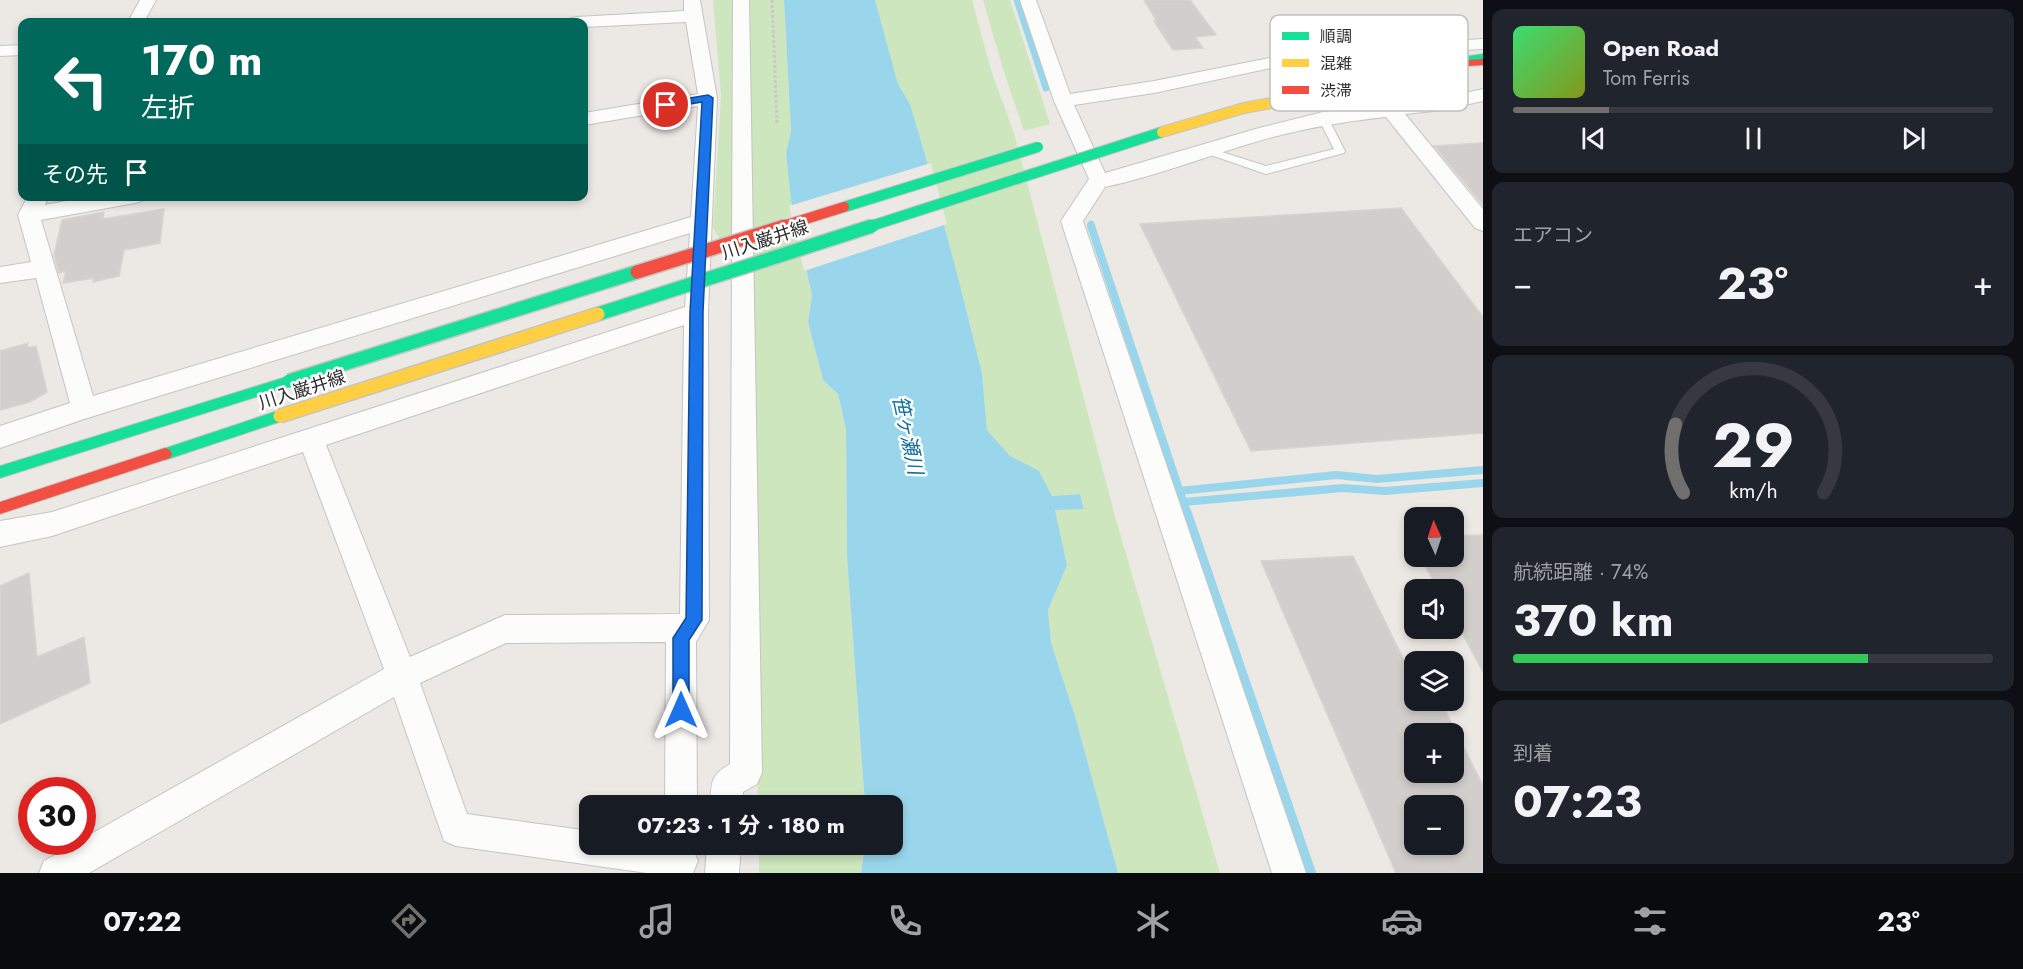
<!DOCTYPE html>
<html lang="ja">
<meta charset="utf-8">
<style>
:root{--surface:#171b24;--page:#20242c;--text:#f1f3f6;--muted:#9ea1a6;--line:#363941;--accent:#706f6e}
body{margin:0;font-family:Jost,"Noto Sans JP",sans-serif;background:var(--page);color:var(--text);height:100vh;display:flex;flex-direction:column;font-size:22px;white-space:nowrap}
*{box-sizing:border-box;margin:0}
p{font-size:20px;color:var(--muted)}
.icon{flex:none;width:33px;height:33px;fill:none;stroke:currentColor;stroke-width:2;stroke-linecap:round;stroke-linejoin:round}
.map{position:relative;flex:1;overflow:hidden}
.side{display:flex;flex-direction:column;gap:9px;padding:9px;background:#0d0f14;width:540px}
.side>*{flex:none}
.guide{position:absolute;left:18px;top:18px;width:570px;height:183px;border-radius:12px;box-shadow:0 3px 9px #0003;background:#00695c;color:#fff;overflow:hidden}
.needle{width:39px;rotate:357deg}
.controls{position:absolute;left:1404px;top:507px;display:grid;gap:12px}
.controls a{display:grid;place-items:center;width:60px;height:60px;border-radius:12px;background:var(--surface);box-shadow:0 3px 9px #0003;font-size:30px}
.speed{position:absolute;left:18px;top:777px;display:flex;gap:12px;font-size:30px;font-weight:700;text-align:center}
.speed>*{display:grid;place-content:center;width:78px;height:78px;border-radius:50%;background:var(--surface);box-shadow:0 3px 9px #0003;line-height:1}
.speed .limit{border:9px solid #d22;background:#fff;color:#111}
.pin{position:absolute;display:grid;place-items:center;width:51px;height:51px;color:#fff;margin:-26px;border:3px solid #fff;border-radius:50%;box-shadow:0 2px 6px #0007}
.me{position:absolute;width:66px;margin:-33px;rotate:0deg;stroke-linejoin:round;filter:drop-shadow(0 0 4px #0008)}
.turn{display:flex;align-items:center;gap:21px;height:126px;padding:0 24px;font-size:27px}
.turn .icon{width:78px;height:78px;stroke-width:2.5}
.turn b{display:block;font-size:42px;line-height:51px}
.then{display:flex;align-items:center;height:57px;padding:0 24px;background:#0003;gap:12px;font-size:22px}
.big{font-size:45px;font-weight:700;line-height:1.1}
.side .card{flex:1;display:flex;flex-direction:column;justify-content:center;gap:9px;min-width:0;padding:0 21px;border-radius:12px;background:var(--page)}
.side .dial{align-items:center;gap:0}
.dial svg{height:156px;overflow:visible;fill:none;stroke:var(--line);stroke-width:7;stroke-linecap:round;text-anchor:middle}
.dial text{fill:var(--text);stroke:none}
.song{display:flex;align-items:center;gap:18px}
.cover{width:72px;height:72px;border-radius:9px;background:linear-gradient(135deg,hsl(140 70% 55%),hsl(70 70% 35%))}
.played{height:6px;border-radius:3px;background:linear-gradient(90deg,var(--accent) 20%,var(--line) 20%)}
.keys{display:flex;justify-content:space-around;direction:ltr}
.heat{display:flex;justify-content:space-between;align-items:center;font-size:33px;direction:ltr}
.charge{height:9px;border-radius:4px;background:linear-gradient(90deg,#34c759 74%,var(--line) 0)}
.trip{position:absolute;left:579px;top:795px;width:324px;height:60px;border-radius:12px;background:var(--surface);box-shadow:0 3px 9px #0003;font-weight:700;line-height:60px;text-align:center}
.tabs{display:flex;height:96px;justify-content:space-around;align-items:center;background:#090b0e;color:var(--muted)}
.tabs .icon{width:42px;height:42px}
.tabs .current{color:var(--accent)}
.tabs b{font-size:27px;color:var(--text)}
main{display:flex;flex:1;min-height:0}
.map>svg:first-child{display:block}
</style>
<main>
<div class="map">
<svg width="1483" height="873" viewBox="0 0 1483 873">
<rect width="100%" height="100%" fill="#ece8e4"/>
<!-- green -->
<g fill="#cee6be">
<path d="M713,0h71l7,131 -5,22 5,48 21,94 -4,27 15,58 15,14 8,35 1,128 18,248h-107l-6,-513 -39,-64 8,-132z"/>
<path d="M875,0h97l19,70 23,63 102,387 104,353h-102l-43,-157 -24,-73 -3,-33 19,-45 -12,-55 29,-2 -4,-14 -28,2 -13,-24 -29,-16 -23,-26 -5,-57 -24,-96 -32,-119 -16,-54 -12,-20z"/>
<path d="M983,0h27l40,124 -26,7 -21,-62z"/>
<path d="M759,845h106l-4,28h-102z"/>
</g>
<!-- water -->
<path fill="#99d6ec" d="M784,0h91l23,84 12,20 16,54 32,119 24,96 5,57 23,26 29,15 13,25 28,-2 4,15 -29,1 12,55 -19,45 3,33 24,73 43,157h-257l4,-28 27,-1v-38l-27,-1 -18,-248 -1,-128 -8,-35 -15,-14 -15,-58 4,-27 -21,-94 -5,-48 5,-22z"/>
<!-- pier -->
<path fill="#ece8e4" d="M931,163l16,61 -143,47 -15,-65z"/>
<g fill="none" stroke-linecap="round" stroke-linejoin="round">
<!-- stream-far2 -->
<g stroke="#99d6ec" stroke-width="7">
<path d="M1017,0l29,88"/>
<path d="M1091,224l1,3"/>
</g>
<!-- stream-far1 -->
<g stroke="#99d6ec" stroke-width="8">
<path d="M1091,226l96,287"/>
<path d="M1179,491l157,-16 41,4 106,-9"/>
<path d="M1183,502l160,-14 42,3 98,-8"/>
</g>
<!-- stream -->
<path stroke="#99d6ec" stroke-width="10" d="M1186,511l125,362"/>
</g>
<!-- building -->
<g fill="#d1cecb" stroke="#d7d4d0" stroke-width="1.5" fill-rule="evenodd">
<path d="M1144,0h46l26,35 -21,2 8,11 -30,2 -19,-29h3z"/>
<path d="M1483,143v62l-49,-59z"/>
<path d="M1401,208l82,109v116l-232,18 -111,-227z"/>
<path d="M164,209l-4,34 -36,7 -5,26 -26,6 1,-4 -31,5 3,-12 -7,2 -5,-18 8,-35 42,-8 -1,7z"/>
<path d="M28,343l-1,5 9,-2 11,46 -17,10 -30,8v-59z"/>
<path d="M1483,535v137l-29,-54v-28h-16l-18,-34h34v-20z"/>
<path d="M1353,556l61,125v19h26l43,86v87h-87l-135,-312zM1414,734h40v38h-40zM1414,806h40v38h-40z"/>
<path d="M29,573l8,84 47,-20 6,46 -90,41v-138z"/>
</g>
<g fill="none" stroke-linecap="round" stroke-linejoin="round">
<!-- lane casing -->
<g stroke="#c5c4c5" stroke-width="2">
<path id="lane" d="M1323,115l5,3 17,33 -1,2 -78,21 -64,-22 -1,-2 5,-3 60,19 68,-17 -16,-31z"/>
</g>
<!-- street casing -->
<g stroke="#c5c4c5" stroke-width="2">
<g id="street">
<path d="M140,0h16l-12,22h-16z"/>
<path d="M684,0h16l17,98 -9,214 1,308 -13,22 1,164h-32l1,-164 -160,1 -86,40 47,131 123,17v13h92l11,5 5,12 -5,12h-46l-191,-27 -12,-5 -50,-144 -305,176h-50l5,-12 34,-19h4v-3l302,-170 -81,-217 -251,84 -52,11v-26l52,-9 633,-205 5,-74 -606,186 -84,29v-22l70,-23 -34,-125 -36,5v-16l31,-5 -13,-47 10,-19h21l-4,9 47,-9h53l-3,5 -7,2 -94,17 52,176 598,-179 7,-111 -114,19v-12l114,-19 -12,-72 -102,5v-5h-16l3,-4 6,-1 107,-6zM684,325l-4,289 -175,1 -95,42 -84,-212z"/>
<path d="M733,0h16l13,773 -5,11 -14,8 -1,14h-32c2,-23 -1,-30 20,-42z"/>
<path d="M1020,0h16l34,94 84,-13 121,-24 86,-11 122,-7v10l-122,7 -86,11 -121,26 -80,12 31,68 154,-45 64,-16 119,-14 41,-9v12l-41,9 -37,4 78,95v22l-8,-3 -89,-111c-38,4 -75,10 -113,20 -57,15 -111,38 -168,50l-22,34 223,652h-34l-211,-652 28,-42 -35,-78z"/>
<path d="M22,45v10l-22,1v-10z"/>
<path d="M707,844h34l-2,29h-34z"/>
</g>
</g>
<!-- fast casing -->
<g stroke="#c5c4c5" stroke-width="2">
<g id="fast">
<path d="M1483,54v6l-58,8 -5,-3 5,-3z"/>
<path d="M289,376l5,1 1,4 -1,4 -294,93v-12z"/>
<path d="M280,410l5,2 2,4 -2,4 -120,40 -5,-2 -2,-4 2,-4z"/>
</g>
</g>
<!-- jam casing -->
<g stroke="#c5c4c5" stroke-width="2">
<g id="jam">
<path d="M1483,59v6l-109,7 -76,10 -5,-3 5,-3 76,-10z"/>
<path d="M165,448l5,2 2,4 -2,4 -170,56v-12z"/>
</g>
</g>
<!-- path -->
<path stroke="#c9c9c8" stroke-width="3" stroke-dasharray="3 2" stroke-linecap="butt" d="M772,0l5,125"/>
<!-- lane -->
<use href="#lane" fill="#fcfcfb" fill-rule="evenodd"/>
<!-- street -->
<use href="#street" fill="#fcfcfb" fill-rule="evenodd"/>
<!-- fast -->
<use href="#fast" fill="#16e098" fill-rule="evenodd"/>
<!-- jam -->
<use href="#jam" fill="#f24e42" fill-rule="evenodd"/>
<!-- fast-bridge-far1 casing -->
<g stroke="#c5c4c5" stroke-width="12" stroke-linecap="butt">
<g id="fast-bridge-far1">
<path d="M844,207l194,-60"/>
<path d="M868,227l294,-95"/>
</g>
</g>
<!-- fast-bridge casing -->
<g stroke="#c5c4c5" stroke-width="16" stroke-linecap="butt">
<g id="fast-bridge">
<path d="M598,314l274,-88"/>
<path d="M289,381l348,-109"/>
</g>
</g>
<!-- slow-bridge-far1 casing -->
<g stroke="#c5c4c5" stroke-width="12" stroke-linecap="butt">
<path id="slow-bridge-far1" d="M1162,132l82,-24 65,-12"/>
</g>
<!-- slow-bridge casing -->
<g stroke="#c5c4c5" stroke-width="16" stroke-linecap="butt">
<path id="slow-bridge" d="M280,416l318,-102"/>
</g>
<!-- jam-bridge-far1 casing -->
<g stroke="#c5c4c5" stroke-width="12" stroke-linecap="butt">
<path id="jam-bridge-far1" d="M780,227l64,-20"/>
</g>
<!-- jam-bridge casing -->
<g stroke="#c5c4c5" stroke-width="16" stroke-linecap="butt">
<path id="jam-bridge" d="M637,272l148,-46"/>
</g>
<!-- fast-bridge-far1 -->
<use href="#fast-bridge-far1" stroke="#16e098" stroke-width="10"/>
<!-- fast-bridge -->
<use href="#fast-bridge" stroke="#16e098" stroke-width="13"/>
<!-- slow-bridge-far1 -->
<use href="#slow-bridge-far1" stroke="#ffcf43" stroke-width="10"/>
<!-- slow-bridge -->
<use href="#slow-bridge" stroke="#ffcf43" stroke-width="13"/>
<!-- jam-bridge-far1 -->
<use href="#jam-bridge-far1" stroke="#f24e42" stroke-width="10"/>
<!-- jam-bridge -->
<use href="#jam-bridge" stroke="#f24e42" stroke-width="13"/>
</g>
<!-- route -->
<path fill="#1a73e8" stroke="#114b97" stroke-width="1.5" d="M708,95l5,3 -10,214 -1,308 -13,20v70l-2,5 -6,3 -6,-3 -2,-5v-72l13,-20 4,-306 12,-210 -36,6 -5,-3 5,-3z"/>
<g text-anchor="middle" stroke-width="5" stroke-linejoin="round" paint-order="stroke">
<!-- street labels -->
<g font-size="18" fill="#2e2e2e" stroke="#fff">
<text transform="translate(765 240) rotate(-18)" y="6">川入巌井線</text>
<text transform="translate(302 390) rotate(-18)" y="6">川入巌井線</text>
</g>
<!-- water labels -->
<g font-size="20" font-style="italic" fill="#0d6fa3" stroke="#fff">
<text transform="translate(908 435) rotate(78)" y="7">笹ヶ瀬川</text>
</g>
</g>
<!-- legend -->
<rect x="1270" y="15" width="198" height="96" rx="9" fill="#fff" stroke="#c0c0c0" stroke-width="1.5"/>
<rect x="1282" y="32" width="27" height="8" fill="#16e098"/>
<rect x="1282" y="59" width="27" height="8" fill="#ffcf43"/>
<rect x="1282" y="86" width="27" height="8" fill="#f24e42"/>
<g font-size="16" fill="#2e2e2e">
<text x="1320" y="42">順調</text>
<text x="1320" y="69">混雑</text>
<text x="1320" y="96">渋滞</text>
</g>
</svg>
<div class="controls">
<a><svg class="needle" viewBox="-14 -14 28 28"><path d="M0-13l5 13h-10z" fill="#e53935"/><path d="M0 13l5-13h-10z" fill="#9ea1a6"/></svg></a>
<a><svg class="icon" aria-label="sound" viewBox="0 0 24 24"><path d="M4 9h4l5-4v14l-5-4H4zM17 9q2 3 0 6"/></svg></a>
<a><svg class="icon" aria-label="layers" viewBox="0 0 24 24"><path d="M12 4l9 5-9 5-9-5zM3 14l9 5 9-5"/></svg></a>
<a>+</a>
<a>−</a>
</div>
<div class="speed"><div class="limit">30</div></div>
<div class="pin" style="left:666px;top:105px;background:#d93025"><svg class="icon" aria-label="arrive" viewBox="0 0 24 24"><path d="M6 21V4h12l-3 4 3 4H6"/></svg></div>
<svg class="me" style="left:681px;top:710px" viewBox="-20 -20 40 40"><path d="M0-17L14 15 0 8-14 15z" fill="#1a73e8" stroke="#fff" stroke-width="4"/></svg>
<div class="trip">07:23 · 1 分 · 180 m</div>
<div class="guide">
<div class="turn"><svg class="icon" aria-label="left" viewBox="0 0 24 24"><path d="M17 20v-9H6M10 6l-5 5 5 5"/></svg><div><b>170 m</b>左折</div></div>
<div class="then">その先<svg class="icon" aria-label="arrive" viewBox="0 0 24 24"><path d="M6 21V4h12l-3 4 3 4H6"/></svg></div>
</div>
</div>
<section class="side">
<div class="card">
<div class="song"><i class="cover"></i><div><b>Open Road</b><p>Tom Ferris</p></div></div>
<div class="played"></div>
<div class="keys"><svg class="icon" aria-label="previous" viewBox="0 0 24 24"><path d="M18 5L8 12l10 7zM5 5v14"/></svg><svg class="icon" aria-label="pause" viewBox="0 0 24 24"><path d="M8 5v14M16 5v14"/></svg><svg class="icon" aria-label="next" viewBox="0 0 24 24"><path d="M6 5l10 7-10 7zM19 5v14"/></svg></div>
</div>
<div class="card"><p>エアコン</p>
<div class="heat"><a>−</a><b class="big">23°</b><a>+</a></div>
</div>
<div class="card dial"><svg viewBox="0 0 100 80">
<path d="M14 69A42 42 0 1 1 86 69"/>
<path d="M14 69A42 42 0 0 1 10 34" stroke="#706f6e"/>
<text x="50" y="56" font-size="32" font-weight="700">29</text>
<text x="50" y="72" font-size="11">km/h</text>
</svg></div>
<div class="card"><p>航続距離 · 74%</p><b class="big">370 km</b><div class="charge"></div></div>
<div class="card"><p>到着</p><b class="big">07:23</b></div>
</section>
</main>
<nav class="tabs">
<b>07:22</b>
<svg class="icon current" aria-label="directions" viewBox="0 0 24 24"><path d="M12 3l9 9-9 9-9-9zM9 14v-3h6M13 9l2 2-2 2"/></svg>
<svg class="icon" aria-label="music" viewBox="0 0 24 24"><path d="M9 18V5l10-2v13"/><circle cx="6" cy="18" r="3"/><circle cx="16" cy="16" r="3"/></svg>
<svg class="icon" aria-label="phone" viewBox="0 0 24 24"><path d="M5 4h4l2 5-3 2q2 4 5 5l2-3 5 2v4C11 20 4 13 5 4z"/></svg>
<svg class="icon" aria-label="climate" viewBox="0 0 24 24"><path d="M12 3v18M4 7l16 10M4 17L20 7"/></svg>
<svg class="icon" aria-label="car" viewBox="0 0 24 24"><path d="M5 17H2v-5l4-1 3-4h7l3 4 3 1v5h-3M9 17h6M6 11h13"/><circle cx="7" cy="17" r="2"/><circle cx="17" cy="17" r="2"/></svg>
<svg class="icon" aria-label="filters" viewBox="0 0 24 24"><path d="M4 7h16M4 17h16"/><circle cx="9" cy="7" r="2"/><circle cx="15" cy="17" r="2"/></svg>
<b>23°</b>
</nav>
